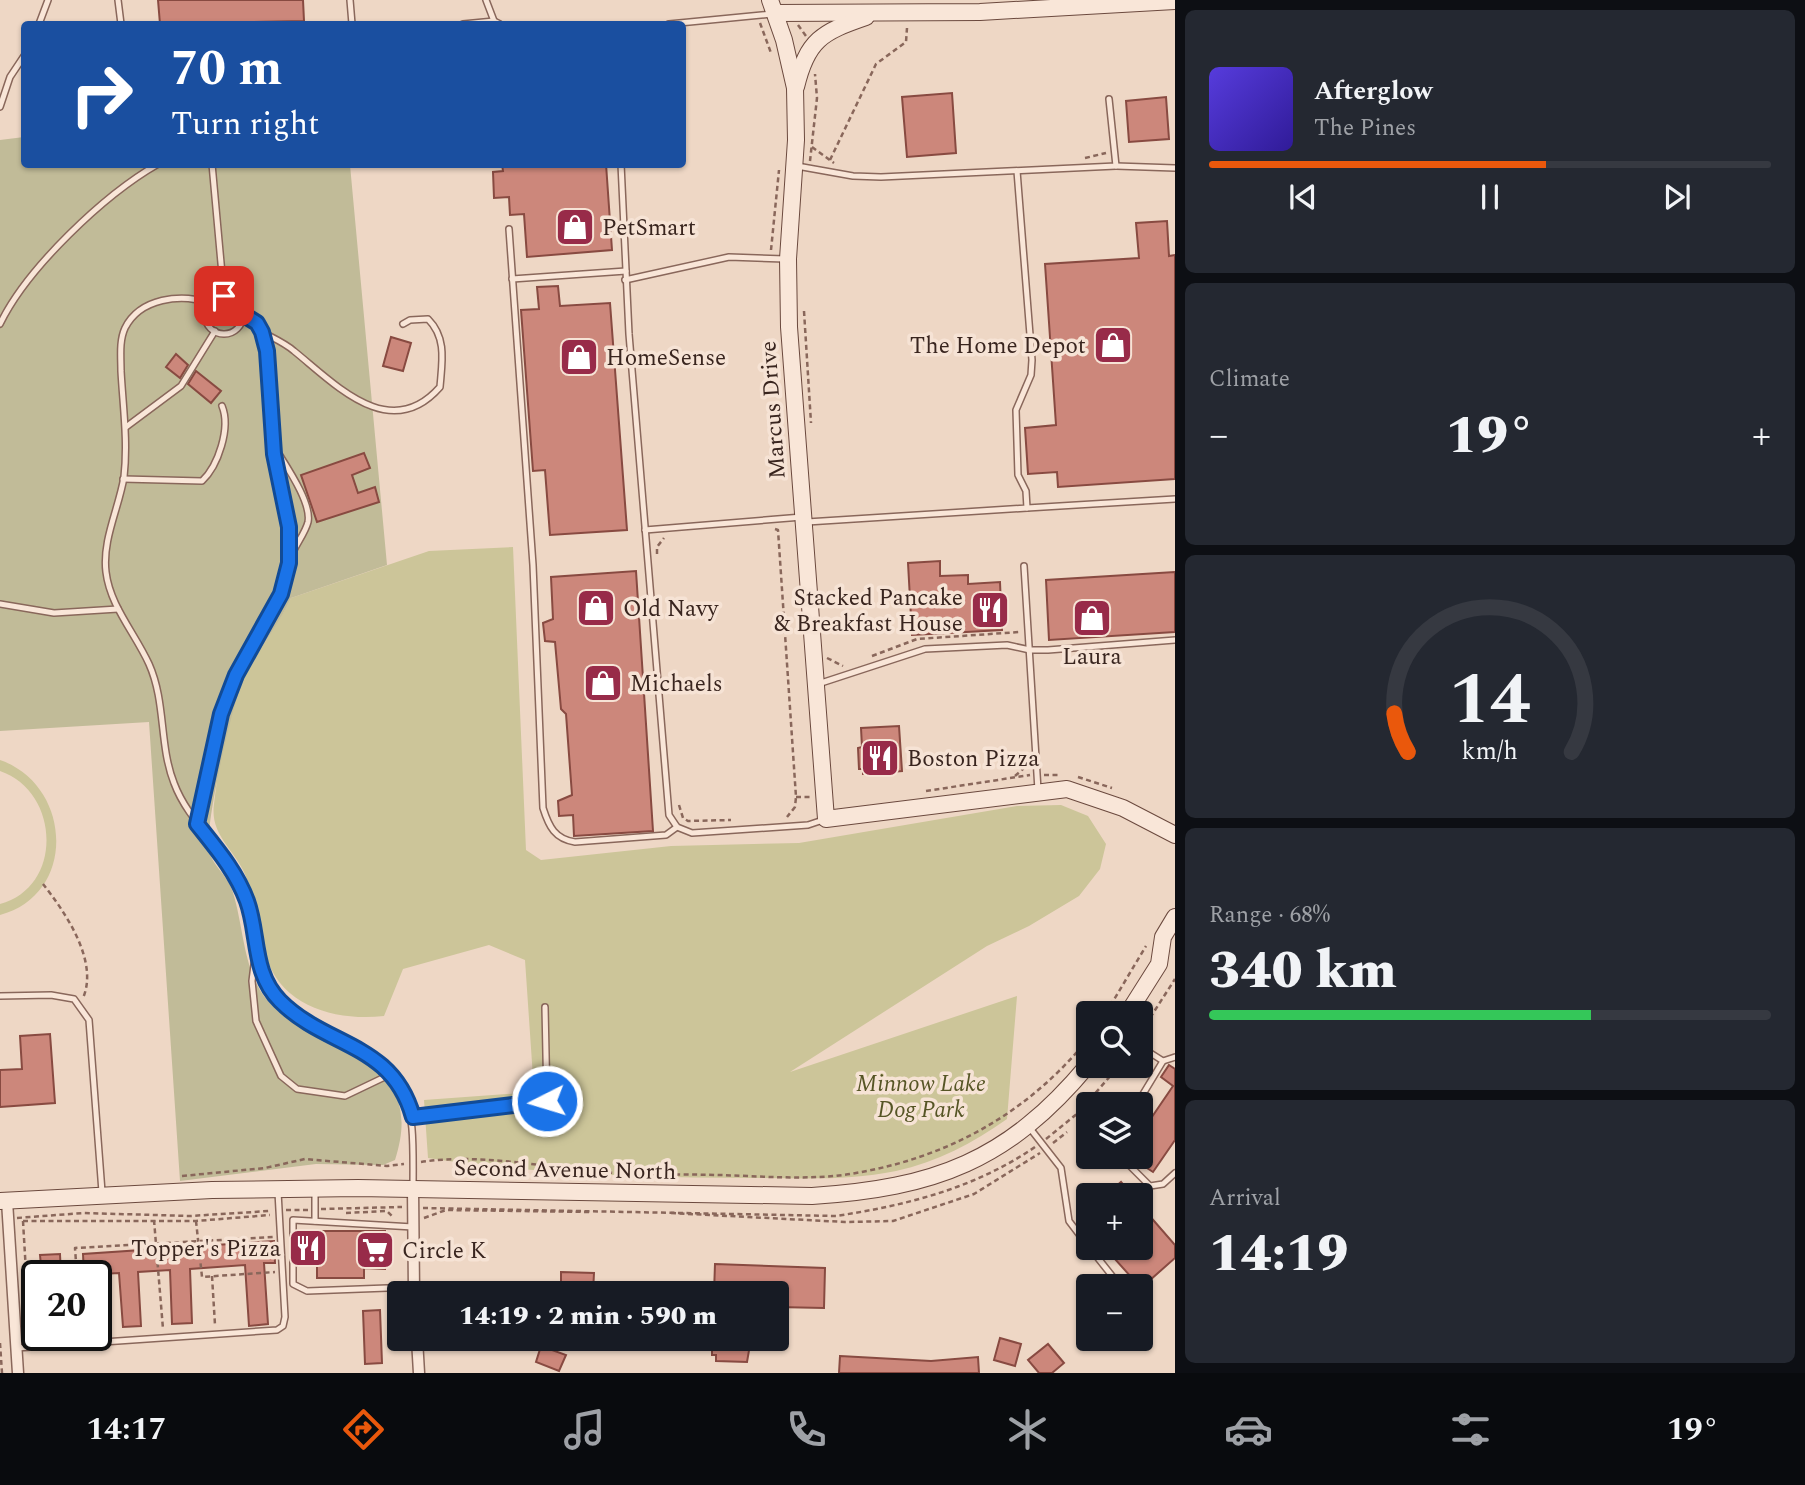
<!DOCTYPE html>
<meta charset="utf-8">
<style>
:root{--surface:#171b24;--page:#242831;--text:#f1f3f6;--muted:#9ea1a6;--line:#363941;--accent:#ea580c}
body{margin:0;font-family:Spectral,serif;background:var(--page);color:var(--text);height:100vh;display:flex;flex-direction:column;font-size:26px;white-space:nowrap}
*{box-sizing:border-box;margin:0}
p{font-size:23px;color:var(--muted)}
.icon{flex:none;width:38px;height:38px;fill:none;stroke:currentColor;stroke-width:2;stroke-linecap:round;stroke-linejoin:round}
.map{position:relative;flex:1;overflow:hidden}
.panel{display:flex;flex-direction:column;gap:10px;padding:10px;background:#0d0f14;width:630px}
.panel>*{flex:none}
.guide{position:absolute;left:21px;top:21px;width:665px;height:147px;border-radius:7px;box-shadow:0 2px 5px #0004;background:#1a4fa0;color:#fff;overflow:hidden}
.tools{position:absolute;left:1076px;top:1001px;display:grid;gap:14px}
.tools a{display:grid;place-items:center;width:77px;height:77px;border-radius:7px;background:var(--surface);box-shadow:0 2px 5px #0004;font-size:35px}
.speed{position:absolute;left:21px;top:1260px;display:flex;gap:14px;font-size:35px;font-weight:700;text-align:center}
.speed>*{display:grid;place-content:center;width:91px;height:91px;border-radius:50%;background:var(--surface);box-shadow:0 2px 5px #0004;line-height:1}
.speed .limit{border:4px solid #111;border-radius:10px;background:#fff;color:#111}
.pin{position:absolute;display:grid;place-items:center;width:60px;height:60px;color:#fff;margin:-30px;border-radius:14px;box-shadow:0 4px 10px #0006}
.me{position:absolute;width:77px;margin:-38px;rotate:265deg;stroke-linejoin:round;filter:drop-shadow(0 0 5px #0008)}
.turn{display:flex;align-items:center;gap:24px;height:147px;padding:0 35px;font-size:32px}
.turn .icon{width:91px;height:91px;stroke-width:2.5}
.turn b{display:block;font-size:49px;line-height:60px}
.big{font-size:52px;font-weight:800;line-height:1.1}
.panel .widget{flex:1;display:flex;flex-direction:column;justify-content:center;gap:10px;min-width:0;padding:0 24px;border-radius:10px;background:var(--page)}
.panel .dial{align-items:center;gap:0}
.dial svg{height:182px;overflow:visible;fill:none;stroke:var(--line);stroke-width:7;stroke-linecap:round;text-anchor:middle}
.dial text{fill:var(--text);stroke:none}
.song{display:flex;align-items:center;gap:21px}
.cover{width:84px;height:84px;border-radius:10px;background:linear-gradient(135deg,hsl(250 70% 55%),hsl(250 70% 35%))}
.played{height:7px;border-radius:4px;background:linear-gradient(90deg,var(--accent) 60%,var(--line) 60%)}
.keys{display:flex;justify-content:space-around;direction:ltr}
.heat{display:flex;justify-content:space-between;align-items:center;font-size:38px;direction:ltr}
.charge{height:10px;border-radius:5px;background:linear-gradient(90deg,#34c759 68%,var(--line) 0)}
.trip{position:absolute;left:387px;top:1281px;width:402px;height:70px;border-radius:7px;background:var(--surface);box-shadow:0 2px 5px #0004;font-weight:800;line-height:70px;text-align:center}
.tabs{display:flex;height:112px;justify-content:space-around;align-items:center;background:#090b0e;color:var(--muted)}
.tabs .icon{width:49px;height:49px}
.tabs .current{color:var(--accent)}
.tabs b{font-size:32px;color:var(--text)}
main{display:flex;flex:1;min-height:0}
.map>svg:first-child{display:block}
</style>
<main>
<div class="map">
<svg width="1175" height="1373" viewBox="0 0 1175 1373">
<rect width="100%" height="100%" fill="#eed7c5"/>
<!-- green -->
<g fill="#ccc599">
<path d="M513,547l13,303 15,10 130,-14 128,-3 218,-37 44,-1 27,11 18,28 -6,25 -21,27 -50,30 -42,20 -197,126 227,-76 -10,123c-34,24 -70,43 -111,52 -47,10 -96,7 -143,7 -108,0 -219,-4 -325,-20l-4,-58 110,-8 -9,-132 -36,-15 -86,24 -19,47c-44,5 -98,-7 -116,-54 -11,-30 -11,-63 -25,-92 -12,-23 -33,-37 -29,-66 5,-41 12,-91 31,-128 14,-27 33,-51 46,-78l138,-47z"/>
<path d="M0,760c72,25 78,134 0,155v-11c64,-17 60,-113 0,-133z"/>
</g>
<!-- cemetery -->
<path fill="#c1bb98" d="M24,137v27l326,1 37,400 -96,33c-13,28 -32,51 -46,78 -12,23 -41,152 -36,175 3,13 17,24 22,36 13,34 11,87 38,115 54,57 160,52 126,158l-12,5 -67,-1 -136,17 -31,-459 -149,9v-591z"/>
<!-- building -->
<g fill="#cc877b" stroke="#884a41" stroke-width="2">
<path d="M158,0h145l1,21 -144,3z"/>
<path d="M952,93l4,60 -49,4 -5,-60z"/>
<path d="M1166,97l3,42 -40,3 -3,-41z"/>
<path d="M502,164h104l6,86 -85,7 -3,-43 -14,1 -1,-18 -15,1 -1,-26 10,-1z"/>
<path d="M1167,221l2,35 6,-1v224l-117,8 -1,-15 -29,2 -3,-46 31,-3 -11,-161 94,-6 -3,-35z"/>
<path d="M558,286l2,20 50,-3 17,227 -77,5 -5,-65 -12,1 -12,-161 18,-1 -2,-22z"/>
<path d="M391,337l20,6 -8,28 -20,-5z"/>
<path d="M176,354l12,11 -8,13 -14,-11z"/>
<path d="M196,371l25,20 -10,12 -23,-19z"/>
<path d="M364,453l6,15 -18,7 6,18 17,-6 4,15 -62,20 -16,-47z"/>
<path d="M940,561v15l28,-1v9l32,-2 2,48 -90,5 -4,-72z"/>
<path d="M636,571l17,260 -79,5 -1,-21 -14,1 -1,-15 14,-6 -6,-81 -5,-5 -6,-67 -10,-1 -2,-18 10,-4 -2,-42z"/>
<path d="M1175,572v60l-126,8 -3,-60z"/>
<path d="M899,726l3,45 -39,3v-5h-4l-1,-21 4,-1 -1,-19z"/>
<path d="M50,1034l5,69 -55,4v-37l22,-1 -2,-33z"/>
<path d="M1169,1065l6,4v71l-22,32 -23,-15h11v-24l32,-47 -12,-9z"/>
<path d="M1121,1182l11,13h-26z"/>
<path d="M1141,1206l34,39v13l-34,30 -36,-40h36z"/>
<path d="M298,1231h87v38l-21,-1v10h-47v-12h-19z"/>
<path d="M274,1241l1,22h-11l4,61 -19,2 -4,-61 -55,4 2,54 -20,1 -2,-54 -32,2 3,54 -18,1 -4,-54 -35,2 -1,-21z"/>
<path d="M60,1254l1,22h-19l-2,-21z"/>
<path d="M715,1264l110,4 -1,40 -47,-1v-14h-63z"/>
<path d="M561,1272l33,1 -1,20h-32z"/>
<rect x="446" y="1284" width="16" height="9"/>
<path d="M380,1310l2,53 -17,1 -2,-53z"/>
<path d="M1000,1338l21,6 -6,22 -21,-6z"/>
<path d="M712,1339h39l-4,23 -31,-1v-6h-4z"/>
<path d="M1048,1344l16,19 -12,10h-13l-11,-13z"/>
<path d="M541,1346l25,9 -7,16 -23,-9z"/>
<path d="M840,1356l91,5 47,-4 1,16h-140z"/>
</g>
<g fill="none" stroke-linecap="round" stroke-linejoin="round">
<!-- lane casing -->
<g stroke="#89675b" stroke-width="8">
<g id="lane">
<path d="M118,0l3,24"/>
<path d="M350,0l2,24"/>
<path d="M486,0l8,21 6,3"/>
<path d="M39,24l9,-24"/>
<path d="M463,24l31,-3"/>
<path d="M669,24l103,-10"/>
<path d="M0,107l10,-30 14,-21"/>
<path d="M212,164l12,132"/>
<path d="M621,164l8,170 40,481 8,12 15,6 116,-8 15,-5"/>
<path d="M797,166l56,10 28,1 235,-11 -7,-67"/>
<path d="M1116,166l59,2"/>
<path d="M509,229l24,336 10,243c6,19 12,31 32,34l91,-7 11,-8"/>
<path d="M512,279l114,-8"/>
<path d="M625,280l104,-23 56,2"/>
<circle cx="224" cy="315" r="19"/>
<path d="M209,303c-28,-10 -69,-5 -84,25 -6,13 -4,29 -4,43 2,36 7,70 3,106 -5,31 -22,63 -18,95 4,34 29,61 43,92 17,38 10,81 25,119 14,38 48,63 65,98 15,33 10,72 28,103 13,21 35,36 57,47 88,44 90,60 89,155"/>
<path d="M0,324c27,-56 104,-129 158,-160"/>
<path d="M262,332c11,6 23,11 32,19 41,33 96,93 146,36 2,-25 7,-49 -12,-68l-18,1 -7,4"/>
<path d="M126,427l55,-41 34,-55"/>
<path d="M274,446c10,17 38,56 34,76 -3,12 -13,23 -17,35"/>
<path d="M123,479l79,2c16,-15 29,-53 20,-75"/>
<path d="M1027,508l148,-9"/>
<path d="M807,522l220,-14 -1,-17 -8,-16 -2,-65 15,-35 1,-15 -15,-189"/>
<path d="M645,530l157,-13"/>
<path d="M1024,566l14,224"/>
<path d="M0,604l54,9 64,-4"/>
<path d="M818,684l107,-35 82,-4 23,5h18l127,-10"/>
<path d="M197,824l24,-110 15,-39 45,-81 8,-31v-36l-15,-73 -7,-103 -10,-28 -13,-8"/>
<path d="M255,957l-3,24 4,40 25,55 16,13 48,7 46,-22"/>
<path d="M0,996l51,-1 23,4 15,21 13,172"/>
<path d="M1141,1047l22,14"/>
<path d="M1137,1104l26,-43 12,-4"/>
<path d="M413,1117l134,-16 -2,-94"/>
<path d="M1029,1127l32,41 8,53 19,25"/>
<path d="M1121,1157l29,29 13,-2 12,-11"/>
<path d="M315,1193v28"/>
<path d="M413,1227l-120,-7v64l14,7 107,-4"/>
<path d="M1090,1248l30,38"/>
<path d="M16,1348l261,-18 6,-4 2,-9 -7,-125"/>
</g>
</g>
<!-- street casing -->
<g stroke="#89675b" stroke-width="13">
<g id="street">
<path d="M413,1189l1,104"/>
<path d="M7,1201l11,172"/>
<path d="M417,1339l2,34"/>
</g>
</g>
<!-- secondary casing -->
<g stroke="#6b493e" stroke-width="18">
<g id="secondary">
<path d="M770,0l14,40 11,48 1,52 -8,119 1,68 37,492 241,-30 56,19 52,27"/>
<path d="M775,13l205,-1 195,-11"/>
<path d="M796,87c11,-47 26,-55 70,-70"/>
<path d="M1128,1013l31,-49 4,-27 12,-20"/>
<path d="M0,1201l212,-11 146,-2 454,8c123,-8 196,-35 276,-131"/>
</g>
</g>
<!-- path -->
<g stroke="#89675b" stroke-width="2.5" stroke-dasharray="5 3.5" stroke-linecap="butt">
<path d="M760,23l11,30"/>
<path d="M798,25l8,11"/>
<path d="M812,147l22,16"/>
<path d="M1085,158l21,-5"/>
<path d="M830,160l46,-96 30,-22 1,-14"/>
<path d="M810,161l7,-63 -2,-24"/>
<path d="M771,250l8,-80"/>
<path d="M804,311l7,112"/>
<path d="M775,529l3,1 18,267 -1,10 -8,10"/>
<path d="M657,554v-7l7,-9"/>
<path d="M872,656l45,-17 102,-7"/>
<path d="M827,658l16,8"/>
<path d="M1044,775h14"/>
<path d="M1015,776l8,-7 3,-10"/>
<path d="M1078,777l34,11"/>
<path d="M926,791l104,-16"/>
<path d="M796,797h15"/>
<path d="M679,805l4,13 5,3 43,-1"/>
<path d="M43,884c22,28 56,77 40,114"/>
<path d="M1106,1013l40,-67"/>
<path d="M1141,1032l34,-53"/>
<path d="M1046,1139l32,-26 41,-47"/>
<path d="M1053,1143l14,-11"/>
<path d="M421,1162c59,-9 122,5 180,10 39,3 78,2 117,3 44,1 94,6 138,-2 93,-16 172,-60 232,-134"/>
<path d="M182,1176l83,-8 40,-9 82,7 17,-2"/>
<path d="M423,1208l413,8c72,-11 139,-28 199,-69"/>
<path d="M321,1209l81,-2"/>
<path d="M286,1210h22"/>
<path d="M346,1213l41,-2 6,6"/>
<path d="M671,1213l174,9 48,-1 81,-27 66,-41"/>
<path d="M17,1218l67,-5 106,3 79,-5"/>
<path d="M424,1218l22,-8 145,2"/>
<path d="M154,1220l9,109"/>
<path d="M23,1221h173l74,-6"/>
<path d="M23,1221l7,119"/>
<path d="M196,1221l6,56 73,-5"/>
<path d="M77,1276l-2,-28 199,-11"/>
<path d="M212,1276l3,49"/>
<path d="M96,1320l1,14"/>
<path d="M0,1343l2,30"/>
</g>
<!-- lane -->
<use href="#lane" stroke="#f9e6d8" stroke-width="5"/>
<!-- street -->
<use href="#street" stroke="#f9e6d8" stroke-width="10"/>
<!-- secondary -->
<use href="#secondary" stroke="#f9e6d8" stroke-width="16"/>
</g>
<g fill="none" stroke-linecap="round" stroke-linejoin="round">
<!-- route casing -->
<g stroke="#114b97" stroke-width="18">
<path id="route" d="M224,296l14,5 6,14 13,8 5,9 5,19 7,103 15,73v36l-8,31 -45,81 -15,39 -24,110c19,24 39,47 50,77 12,33 5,72 33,100 47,47 112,41 133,116l134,-16"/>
</g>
<!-- route -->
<use href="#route" stroke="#1a73e8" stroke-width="12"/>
</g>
<!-- icons -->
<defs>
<g id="shop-square" transform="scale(2.0125)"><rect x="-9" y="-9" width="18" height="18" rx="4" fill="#982b49" stroke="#f6e3d5"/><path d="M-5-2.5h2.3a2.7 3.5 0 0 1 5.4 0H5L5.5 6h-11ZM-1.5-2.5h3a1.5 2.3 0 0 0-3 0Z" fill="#fff"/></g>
<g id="restaurant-square" transform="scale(2.0125)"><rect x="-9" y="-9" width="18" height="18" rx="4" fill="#982b49" stroke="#f6e3d5"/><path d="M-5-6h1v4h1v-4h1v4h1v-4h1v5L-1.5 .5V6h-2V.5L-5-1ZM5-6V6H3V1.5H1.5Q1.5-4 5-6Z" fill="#fff"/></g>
<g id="supermarket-square" transform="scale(2.0125)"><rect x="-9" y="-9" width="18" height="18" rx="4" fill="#982b49" stroke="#f6e3d5"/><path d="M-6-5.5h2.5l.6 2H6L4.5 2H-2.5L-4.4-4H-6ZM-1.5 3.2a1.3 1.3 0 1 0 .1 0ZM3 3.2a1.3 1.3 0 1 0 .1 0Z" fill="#fff"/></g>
</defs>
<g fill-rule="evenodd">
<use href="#shop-square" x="575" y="227"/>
<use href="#shop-square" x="1113" y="345"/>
<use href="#shop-square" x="579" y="357"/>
<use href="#shop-square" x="596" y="608"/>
<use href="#restaurant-square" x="990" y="610"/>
<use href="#shop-square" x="1092" y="618"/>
<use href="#shop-square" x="603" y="683"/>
<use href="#restaurant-square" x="880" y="758"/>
<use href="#restaurant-square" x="308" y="1248"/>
<use href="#supermarket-square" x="375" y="1250"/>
</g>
<g text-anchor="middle" stroke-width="7" stroke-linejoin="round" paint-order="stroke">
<!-- poi labels -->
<g font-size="23" fill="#39251f" stroke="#f6e3d5" text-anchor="start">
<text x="602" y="235">PetSmart</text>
<text x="1086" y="353" text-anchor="end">The Home Depot</text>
<text x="606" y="365">HomeSense</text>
<text x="963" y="605" text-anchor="end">Stacked Pancake<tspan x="963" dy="26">&amp; Breakfast House</tspan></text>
<text x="623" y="616">Old Navy</text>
<text x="1092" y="664" text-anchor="middle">Laura</text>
<text x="630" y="691">Michaels</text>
<text x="907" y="766">Boston Pizza</text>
<text x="281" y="1256" text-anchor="end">Topper's Pizza</text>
<text x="402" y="1258">Circle K</text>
</g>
<!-- street labels -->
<g font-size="23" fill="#39251f" stroke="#f6e3d5">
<text transform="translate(772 410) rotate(-94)" y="8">Marcus Drive</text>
<text transform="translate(565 1169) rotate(1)" y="8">Second Avenue North</text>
</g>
<!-- park labels -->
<g font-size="23" font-style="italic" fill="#565525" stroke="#f6e3d5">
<text x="921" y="1091">Minnow Lake<tspan x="921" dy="26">Dog Park</tspan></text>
</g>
</g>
</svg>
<div class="tools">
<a><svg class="icon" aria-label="search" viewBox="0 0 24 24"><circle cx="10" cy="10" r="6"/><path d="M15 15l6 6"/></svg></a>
<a><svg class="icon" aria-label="layers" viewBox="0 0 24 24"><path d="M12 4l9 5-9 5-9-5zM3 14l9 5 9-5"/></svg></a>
<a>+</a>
<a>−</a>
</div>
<div class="speed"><div class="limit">20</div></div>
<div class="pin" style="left:224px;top:296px;background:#d93025"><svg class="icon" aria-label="arrive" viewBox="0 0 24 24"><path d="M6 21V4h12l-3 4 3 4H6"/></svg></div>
<svg class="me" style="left:547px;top:1101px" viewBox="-20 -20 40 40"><circle r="17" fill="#1a73e8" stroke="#fff" stroke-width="3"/><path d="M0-11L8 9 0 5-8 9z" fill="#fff"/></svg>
<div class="trip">14:19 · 2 min · 590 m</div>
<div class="guide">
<div class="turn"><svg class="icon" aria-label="right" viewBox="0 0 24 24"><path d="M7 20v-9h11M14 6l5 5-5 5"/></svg><div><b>70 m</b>Turn right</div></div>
</div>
</div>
<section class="panel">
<div class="widget">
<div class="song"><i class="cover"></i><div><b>Afterglow</b><p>The Pines</p></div></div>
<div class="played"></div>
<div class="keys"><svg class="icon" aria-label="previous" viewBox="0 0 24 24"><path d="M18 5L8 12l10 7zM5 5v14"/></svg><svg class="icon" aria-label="pause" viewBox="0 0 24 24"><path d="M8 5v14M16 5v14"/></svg><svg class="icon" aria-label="next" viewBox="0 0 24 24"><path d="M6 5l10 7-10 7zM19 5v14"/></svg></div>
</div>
<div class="widget"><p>Climate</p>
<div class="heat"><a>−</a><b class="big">19°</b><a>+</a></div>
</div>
<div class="widget dial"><svg viewBox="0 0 100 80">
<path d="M14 69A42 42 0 1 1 86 69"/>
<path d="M14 69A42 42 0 0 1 8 52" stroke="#ea580c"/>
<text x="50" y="56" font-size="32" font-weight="700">14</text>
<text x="50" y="72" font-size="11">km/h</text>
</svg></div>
<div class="widget"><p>Range · 68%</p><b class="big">340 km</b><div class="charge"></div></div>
<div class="widget"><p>Arrival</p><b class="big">14:19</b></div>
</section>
</main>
<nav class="tabs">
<b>14:17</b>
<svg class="icon current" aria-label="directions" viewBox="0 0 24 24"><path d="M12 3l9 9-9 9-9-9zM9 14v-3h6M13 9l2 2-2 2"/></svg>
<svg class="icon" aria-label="music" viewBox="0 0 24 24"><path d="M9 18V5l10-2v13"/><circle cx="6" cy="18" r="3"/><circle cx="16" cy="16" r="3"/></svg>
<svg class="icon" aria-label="phone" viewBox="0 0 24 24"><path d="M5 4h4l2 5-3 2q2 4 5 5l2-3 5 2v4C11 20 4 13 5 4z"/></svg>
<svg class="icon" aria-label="climate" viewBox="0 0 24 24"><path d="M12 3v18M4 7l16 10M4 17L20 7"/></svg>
<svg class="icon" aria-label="car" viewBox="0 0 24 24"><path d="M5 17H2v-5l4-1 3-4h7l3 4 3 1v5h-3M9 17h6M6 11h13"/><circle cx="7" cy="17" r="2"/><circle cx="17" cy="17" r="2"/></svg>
<svg class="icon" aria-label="filters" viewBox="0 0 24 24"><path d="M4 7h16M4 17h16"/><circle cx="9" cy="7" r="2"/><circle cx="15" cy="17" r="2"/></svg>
<b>19°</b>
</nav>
